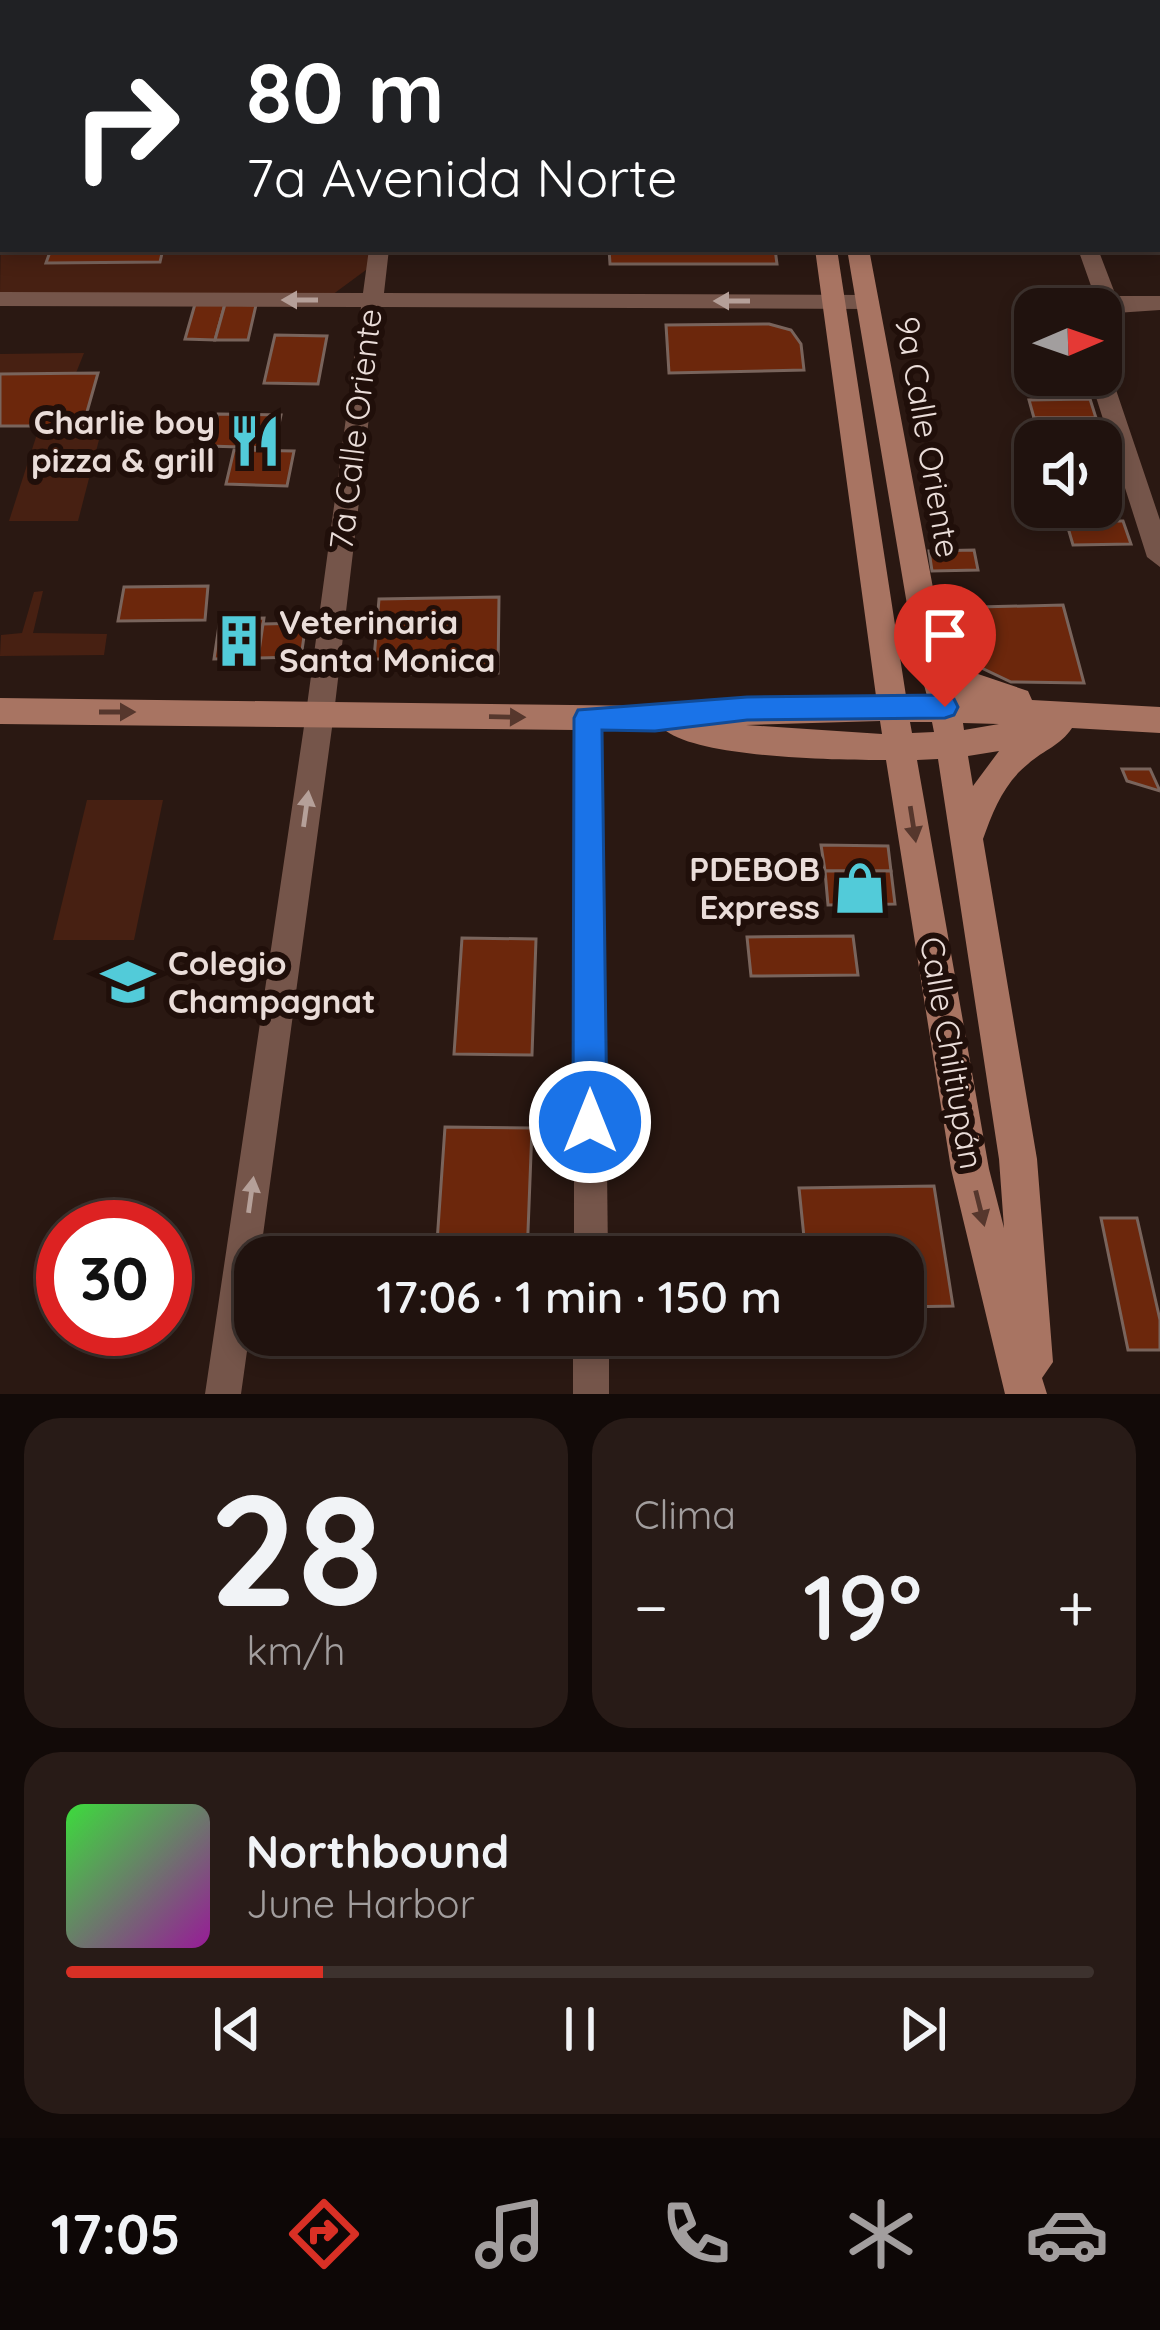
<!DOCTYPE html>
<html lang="es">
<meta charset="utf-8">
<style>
:root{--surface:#20120e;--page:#281b17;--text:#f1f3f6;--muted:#a29e9e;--line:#3d322e;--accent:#d93025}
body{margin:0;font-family:Quicksand,sans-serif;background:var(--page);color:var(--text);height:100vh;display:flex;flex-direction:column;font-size:45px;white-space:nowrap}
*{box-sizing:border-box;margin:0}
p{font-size:39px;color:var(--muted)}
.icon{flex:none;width:66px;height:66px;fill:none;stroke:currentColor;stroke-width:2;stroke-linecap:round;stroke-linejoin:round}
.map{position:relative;height:1394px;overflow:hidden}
.details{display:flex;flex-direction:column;gap:24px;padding:24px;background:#120a08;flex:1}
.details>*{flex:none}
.guide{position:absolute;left:0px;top:0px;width:1161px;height:252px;box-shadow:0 6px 18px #0003,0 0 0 3px var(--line);background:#202124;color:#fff;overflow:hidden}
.needle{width:78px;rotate:88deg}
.fabs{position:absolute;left:1014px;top:288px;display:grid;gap:24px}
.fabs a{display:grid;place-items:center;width:108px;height:108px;border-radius:24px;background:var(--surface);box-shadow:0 6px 18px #0003,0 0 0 3px var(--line);font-size:60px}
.speed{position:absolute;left:36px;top:1200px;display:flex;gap:24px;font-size:60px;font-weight:700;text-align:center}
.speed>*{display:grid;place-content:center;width:156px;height:156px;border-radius:50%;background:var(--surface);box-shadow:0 6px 18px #0003,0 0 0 3px var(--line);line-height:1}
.speed .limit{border:18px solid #d22;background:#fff;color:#111}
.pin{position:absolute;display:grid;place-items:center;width:102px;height:102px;color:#fff;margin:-123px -51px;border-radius:50% 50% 50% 0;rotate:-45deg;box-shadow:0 0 12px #0007}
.pin .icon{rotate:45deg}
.me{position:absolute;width:132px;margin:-66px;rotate:0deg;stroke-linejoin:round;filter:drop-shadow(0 0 9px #0008)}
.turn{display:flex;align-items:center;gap:42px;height:252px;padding:0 48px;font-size:54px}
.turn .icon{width:156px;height:156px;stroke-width:2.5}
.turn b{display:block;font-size:84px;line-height:102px}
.big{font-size:90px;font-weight:600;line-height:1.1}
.details .tile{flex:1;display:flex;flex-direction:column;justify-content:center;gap:18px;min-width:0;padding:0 42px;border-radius:36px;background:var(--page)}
.details .dial{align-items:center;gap:0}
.dial b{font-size:156px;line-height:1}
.song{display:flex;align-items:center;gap:36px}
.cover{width:144px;height:144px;border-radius:18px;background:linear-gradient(135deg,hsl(120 70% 55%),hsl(300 70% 35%))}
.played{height:12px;border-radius:6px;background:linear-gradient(90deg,var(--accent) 25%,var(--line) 25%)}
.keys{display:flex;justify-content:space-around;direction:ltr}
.heat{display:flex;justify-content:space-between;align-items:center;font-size:66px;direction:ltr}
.details .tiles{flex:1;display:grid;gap:24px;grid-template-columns:1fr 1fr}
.tile:last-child{grid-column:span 2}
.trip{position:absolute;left:234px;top:1236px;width:690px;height:120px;border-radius:36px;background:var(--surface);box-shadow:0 6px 18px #0003,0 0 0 3px var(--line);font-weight:600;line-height:120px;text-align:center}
.dock{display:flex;height:192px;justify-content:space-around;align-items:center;background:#0d0706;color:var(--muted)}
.dock .icon{width:84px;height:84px}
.dock .active{color:var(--accent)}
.dock b{font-size:54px;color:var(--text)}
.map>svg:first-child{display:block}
</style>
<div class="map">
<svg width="1160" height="1394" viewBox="0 0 1160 1394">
<rect width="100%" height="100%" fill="#2a1812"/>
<!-- green -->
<g fill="#472012">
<path d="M3,77v172h370l-3,18 -38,28 -332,-1z"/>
<path d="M84,353l-8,20 -76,1v-20z"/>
<path d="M101,432l-23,89h-69l28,-87z"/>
<path d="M43,591l-10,42 74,1 -3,21 -104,1 1,-21 21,-2 12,-41z"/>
<path d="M87,800h76l-29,140h-81z"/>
</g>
<!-- building -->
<g fill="#6c270c" stroke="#79645c" stroke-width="3">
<path d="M163,249l-3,13 -114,1 5,-14z"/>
<path d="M609,249h166l2,15h-167z"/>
<path d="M195,304h30l-10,36 -30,-1z"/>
<path d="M225,304l31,1 -8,35h-33z"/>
<path d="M769,324l22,6 10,14 3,26 -135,3 -3,-48z"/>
<path d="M275,335l52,1 -9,48 -54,-1z"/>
<path d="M98,373l-15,53h-83v-52z"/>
<path d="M1090,399l6,19h-62l-5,-18z"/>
<path d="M218,414l63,1 -7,33 -65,-2z"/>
<path d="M1034,418h62l5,17h-63z"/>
<path d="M234,450l60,1 -7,35 -61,-2z"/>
<path d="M1066,521h57l8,23 -58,1z"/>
<path d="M974,550l4,20 -46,1 -3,-20z"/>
<path d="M208,586l-3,34 -87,1 6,-34z"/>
<path d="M499,597l-1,76 -95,1 2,-15h-31l5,-60z"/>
<path d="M1063,605l21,78 -73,-1 -63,-30 -10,-44z"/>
<path d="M264,618l-6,40 -44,1 6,-40z"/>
<path d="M306,623l-5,34 -43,1 5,-34z"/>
<path d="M1122,769h28l10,22 -33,-10z"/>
<path d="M821,845l67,1 3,25h-66z"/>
<path d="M825,871h66l4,33 -67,1z"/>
<path d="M853,936l5,39 -107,1 -4,-39z"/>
<path d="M462,938l74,1 -4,116 -78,-1z"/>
<path d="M445,1127l87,1 -5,129h-91z"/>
<path d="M934,1186l19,120 -50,1v-50h-97l-7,-69z"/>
<path d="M1101,1218h36l23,102v30h-32z"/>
</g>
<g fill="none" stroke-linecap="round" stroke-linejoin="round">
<!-- minor -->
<g fill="#75554a" fill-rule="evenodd">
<path d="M414,0h18l-19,3z"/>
<path d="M1024,0h18l1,3h-18z"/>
<path d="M1099,0h18l2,3h-18z"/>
<rect x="0" y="30" width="3" height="10"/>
<rect x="1158" y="65" width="2" height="14"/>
<path d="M369,249h20l-5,44 484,2 11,7 -11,7 -486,-2 -48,406 -74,544h-5v37l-14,100h-36l101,-681 55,-406 -361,-1v-14l363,1z"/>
<path d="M1078,249h20l18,47h44v14l-59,4v-5h-19l14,-9z"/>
<path d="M1101,367l10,8 49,145v47l-13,-10 -58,-182h12z"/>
<path d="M588,706l10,4 4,8 6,539h-34v-539l4,-8z"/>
<rect x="573" y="1335" width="36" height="59"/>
</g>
<!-- tertiary -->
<rect fill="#75554a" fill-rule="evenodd" x="1158" y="36" width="2" height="12"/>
<!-- secondary -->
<g fill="#a87462" fill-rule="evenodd">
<path d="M789,0h18l2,3h-20z"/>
<path d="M3,63v17l-3,1v-17z"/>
<path d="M815,249h22l69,447h21l-12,-44 -68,-403h22l75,397 34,28 50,17 4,9 128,7v26l-88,-5c-12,18 -27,21 -44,36 -24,19 -35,47 -45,75l54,320 16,203 -11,16 5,16h-42l-54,-225 -65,-409c-49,0 -183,-2 -220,-29l-666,-7v-26l655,8 221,-10zM880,721l2,13 -136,-9zM910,722h22l2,10 -22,1zM963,723l36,1 -35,6zM999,751l-26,35 -5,-30zM938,759l61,400 5,69 -15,-59 -72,-409z"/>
</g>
</g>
<!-- one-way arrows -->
<defs><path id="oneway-solid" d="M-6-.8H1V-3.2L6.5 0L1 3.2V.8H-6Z" transform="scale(3)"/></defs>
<g fill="#b5a099">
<use href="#oneway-solid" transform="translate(300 300) rotate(-180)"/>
<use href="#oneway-solid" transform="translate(732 301) rotate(-180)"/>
<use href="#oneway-solid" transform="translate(306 809) rotate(-82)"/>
<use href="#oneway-solid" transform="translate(251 1195) rotate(-82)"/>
</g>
<g fill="#56372d">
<use href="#oneway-solid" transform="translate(117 712)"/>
<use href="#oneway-solid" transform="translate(507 717) rotate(1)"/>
<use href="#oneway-solid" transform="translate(913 824) rotate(81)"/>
<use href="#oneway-solid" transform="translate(980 1208) rotate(76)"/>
</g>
<!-- route -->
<path fill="#1a73e8" stroke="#114b97" stroke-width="3" d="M945,695l9,4 4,8 -4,8 -9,3 -198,2 -92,11 -53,-1 5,392 -5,12 -12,5 -12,-5 -5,-12 1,-404 4,-8 169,-13z"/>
<!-- icons -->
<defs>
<g id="restaurant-bare" transform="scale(4.14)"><path d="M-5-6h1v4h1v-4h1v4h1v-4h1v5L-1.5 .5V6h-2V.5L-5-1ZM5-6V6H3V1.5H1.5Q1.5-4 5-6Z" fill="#52cbd9" stroke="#200f0a" stroke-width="2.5" paint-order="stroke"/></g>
<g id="building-bare" transform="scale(4.14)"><path d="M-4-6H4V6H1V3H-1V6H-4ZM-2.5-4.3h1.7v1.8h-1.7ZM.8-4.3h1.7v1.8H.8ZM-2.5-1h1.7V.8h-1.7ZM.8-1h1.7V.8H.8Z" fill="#52cbd9" stroke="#200f0a" stroke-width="2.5" paint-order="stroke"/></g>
<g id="shop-bare" transform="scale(4.14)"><path d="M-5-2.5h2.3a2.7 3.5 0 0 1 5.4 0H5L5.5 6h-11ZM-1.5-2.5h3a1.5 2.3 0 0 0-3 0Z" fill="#52cbd9" stroke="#200f0a" stroke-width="2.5" paint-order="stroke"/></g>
<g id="school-bare" transform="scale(4.14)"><path d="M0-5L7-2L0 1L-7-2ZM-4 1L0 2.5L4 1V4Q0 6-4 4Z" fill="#52cbd9" stroke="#200f0a" stroke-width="2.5" paint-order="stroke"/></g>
</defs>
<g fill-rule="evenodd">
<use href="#restaurant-bare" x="255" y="441"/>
<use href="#building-bare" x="239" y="641"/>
<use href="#shop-bare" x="860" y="888"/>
<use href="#school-bare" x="128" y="982"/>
</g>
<g text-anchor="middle" stroke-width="12" stroke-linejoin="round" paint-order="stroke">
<!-- poi labels -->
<g font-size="33" font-weight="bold" fill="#eaddd9" stroke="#200f0a" text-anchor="end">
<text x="215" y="434">Charlie boy<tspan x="215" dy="38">pizza &amp; grill</tspan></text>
<text x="279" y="634" text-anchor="start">Veterinaria<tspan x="279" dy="38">Santa Monica</tspan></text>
<text x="820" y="881">PDEBOB<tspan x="820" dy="38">Express</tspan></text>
<text x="168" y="975" text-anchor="start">Colegio<tspan x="168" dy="38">Champagnat</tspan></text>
</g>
<!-- street labels -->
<g font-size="33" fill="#eaddd9" stroke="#200f0a">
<text transform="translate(355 429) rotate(-83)" y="12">7a Calle Oriente</text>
<text transform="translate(928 437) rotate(80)" y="12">9a Calle Oriente</text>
<text transform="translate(952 1053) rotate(80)" y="12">Calle Chiltiupán</text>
</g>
</g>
</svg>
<div class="fabs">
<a><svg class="needle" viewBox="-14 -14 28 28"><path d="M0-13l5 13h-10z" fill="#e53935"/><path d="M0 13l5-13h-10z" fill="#a29e9e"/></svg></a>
<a><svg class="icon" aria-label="sound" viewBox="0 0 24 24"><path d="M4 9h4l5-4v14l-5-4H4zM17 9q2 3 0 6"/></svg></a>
</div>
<div class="speed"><div class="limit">30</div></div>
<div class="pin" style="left:945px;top:707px;background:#d93025"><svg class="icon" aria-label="arrive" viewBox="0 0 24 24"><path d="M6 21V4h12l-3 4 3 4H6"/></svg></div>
<svg class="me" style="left:590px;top:1122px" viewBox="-20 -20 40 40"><circle r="17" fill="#1a73e8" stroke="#fff" stroke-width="3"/><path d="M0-11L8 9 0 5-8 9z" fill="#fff"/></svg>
<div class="trip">17:06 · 1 min · 150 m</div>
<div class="guide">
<div class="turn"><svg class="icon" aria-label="right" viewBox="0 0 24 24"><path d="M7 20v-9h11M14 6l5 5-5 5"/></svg><div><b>80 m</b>7a Avenida Norte</div></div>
</div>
</div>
<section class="details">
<div class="tiles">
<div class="tile dial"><b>28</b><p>km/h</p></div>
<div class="tile"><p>Clima</p>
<div class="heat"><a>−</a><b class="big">19°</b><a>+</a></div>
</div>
<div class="tile">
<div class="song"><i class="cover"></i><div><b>Northbound</b><p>June Harbor</p></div></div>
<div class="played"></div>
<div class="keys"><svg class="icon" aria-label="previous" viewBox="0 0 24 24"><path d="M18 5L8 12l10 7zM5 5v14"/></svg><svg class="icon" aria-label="pause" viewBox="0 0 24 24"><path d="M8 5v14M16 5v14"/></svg><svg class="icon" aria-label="next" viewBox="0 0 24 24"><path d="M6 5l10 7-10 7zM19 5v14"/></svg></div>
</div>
</div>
</section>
<nav class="dock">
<b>17:05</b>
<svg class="icon active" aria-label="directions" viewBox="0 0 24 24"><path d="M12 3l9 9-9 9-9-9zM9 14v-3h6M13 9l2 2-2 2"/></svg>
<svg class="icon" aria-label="music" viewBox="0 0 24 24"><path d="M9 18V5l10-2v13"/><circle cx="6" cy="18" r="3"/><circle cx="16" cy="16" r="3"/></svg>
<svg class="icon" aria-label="phone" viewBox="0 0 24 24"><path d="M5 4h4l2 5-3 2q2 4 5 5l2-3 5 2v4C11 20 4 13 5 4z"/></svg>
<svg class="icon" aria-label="climate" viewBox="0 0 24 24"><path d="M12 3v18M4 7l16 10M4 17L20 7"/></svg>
<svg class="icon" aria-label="car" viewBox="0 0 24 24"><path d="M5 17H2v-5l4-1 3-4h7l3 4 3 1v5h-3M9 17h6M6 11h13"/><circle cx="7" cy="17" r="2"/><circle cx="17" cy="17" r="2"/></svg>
</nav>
